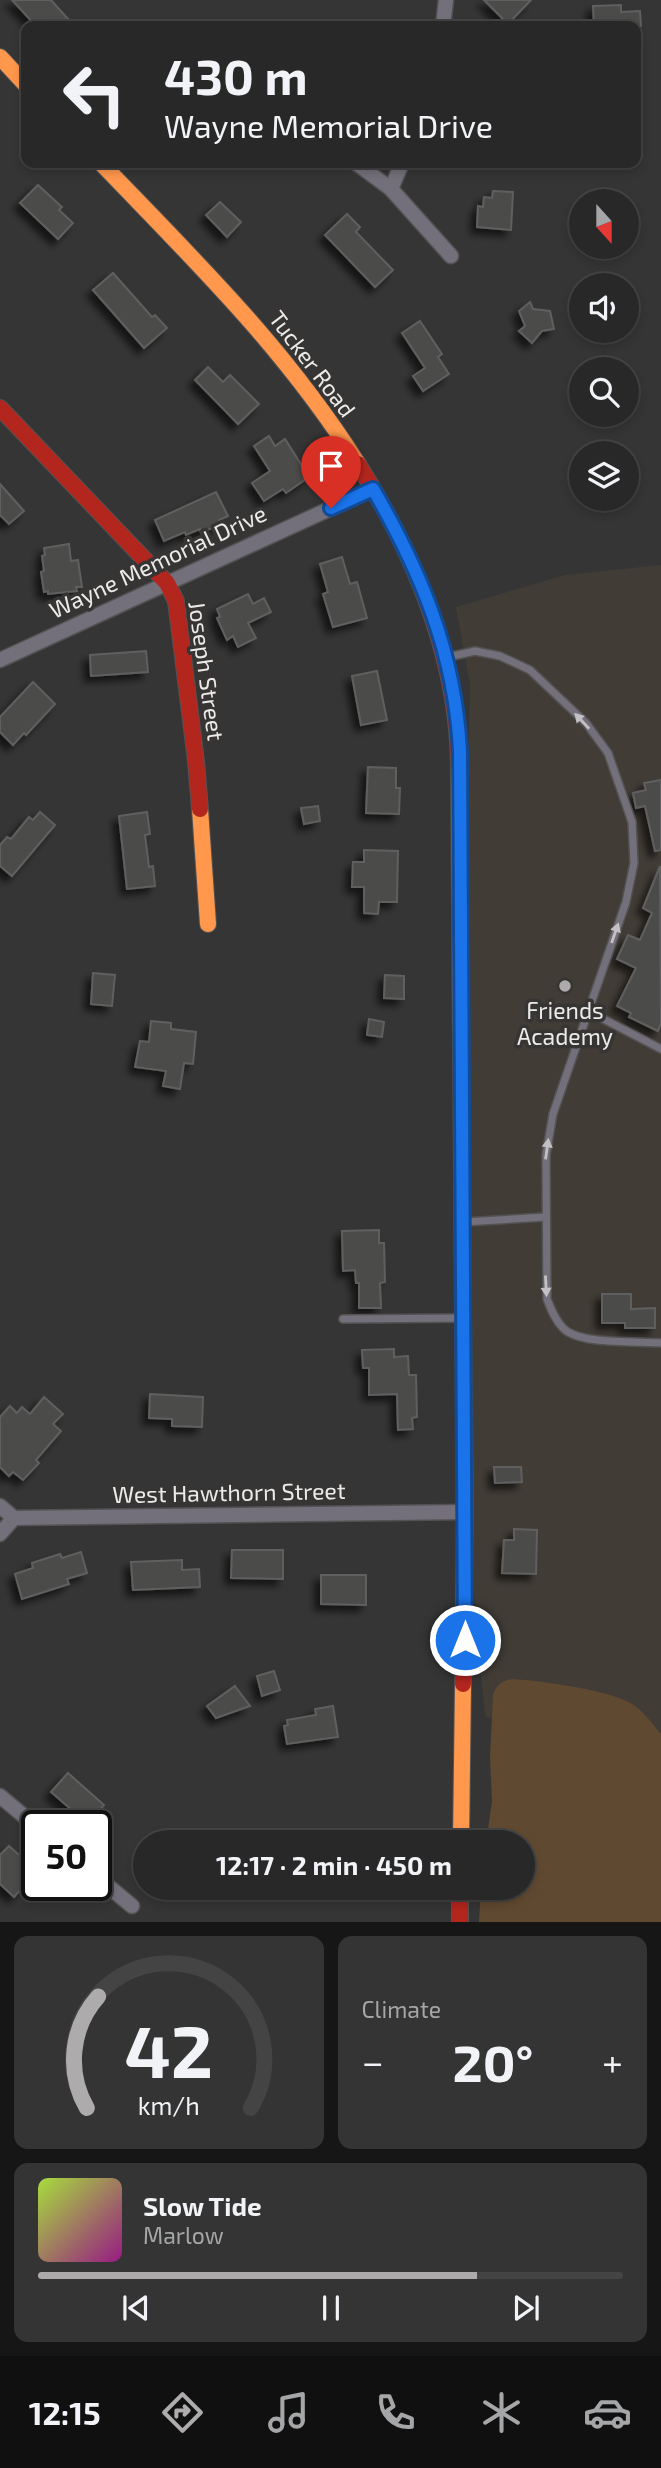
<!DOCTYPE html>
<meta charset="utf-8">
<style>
:root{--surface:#282828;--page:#343434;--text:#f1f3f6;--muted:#a5a6a8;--line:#444445;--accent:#adabab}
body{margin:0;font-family:"Exo 2",sans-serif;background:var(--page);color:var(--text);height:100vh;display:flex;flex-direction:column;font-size:26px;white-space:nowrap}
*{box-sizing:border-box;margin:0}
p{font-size:23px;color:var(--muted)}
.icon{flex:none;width:38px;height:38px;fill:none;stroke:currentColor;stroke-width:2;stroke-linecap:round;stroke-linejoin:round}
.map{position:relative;height:1922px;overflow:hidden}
.drawer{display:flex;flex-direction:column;gap:14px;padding:14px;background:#161616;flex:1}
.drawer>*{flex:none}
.hud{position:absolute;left:21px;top:21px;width:620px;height:147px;border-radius:14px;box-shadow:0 4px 10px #0003,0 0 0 2px var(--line);background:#282828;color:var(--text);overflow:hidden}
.needle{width:46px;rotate:159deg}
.controls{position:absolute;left:569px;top:189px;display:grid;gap:14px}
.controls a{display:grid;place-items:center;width:70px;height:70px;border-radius:50%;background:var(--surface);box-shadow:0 4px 10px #0003,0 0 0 2px var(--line);font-size:35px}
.speed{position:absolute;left:21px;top:1810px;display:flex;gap:14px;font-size:35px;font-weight:700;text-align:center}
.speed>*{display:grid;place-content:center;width:91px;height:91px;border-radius:50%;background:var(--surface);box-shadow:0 4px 10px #0003,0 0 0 2px var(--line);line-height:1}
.speed .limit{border:4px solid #111;border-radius:10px;background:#fff;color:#111}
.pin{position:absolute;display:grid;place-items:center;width:60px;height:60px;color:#fff;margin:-72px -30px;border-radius:50% 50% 50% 0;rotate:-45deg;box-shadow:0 0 7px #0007}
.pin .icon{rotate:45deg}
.me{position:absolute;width:77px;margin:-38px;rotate:0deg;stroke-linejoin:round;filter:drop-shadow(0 0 5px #0008)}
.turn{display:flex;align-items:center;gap:24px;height:147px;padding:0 28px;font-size:32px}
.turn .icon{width:91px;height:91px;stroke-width:2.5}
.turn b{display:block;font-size:49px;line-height:60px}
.big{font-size:52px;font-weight:700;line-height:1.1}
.drawer .tile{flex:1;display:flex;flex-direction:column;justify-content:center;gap:10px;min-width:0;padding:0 24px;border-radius:14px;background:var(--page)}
.drawer .dial{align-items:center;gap:0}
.dial svg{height:182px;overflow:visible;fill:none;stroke:var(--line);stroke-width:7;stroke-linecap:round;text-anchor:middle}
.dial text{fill:var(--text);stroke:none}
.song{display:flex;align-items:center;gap:21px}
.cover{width:84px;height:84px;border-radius:10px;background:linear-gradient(135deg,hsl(80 70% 55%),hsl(310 70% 35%))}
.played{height:7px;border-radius:4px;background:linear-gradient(90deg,var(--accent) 75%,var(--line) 75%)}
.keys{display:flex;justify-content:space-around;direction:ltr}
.heat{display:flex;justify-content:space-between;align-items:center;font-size:38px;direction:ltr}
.drawer .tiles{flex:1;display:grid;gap:14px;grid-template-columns:1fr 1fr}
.tile:last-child{grid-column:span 2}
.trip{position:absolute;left:133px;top:1830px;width:402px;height:70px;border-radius:35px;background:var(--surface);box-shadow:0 4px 10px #0003,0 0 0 2px var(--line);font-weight:700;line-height:70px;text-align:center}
.tabs{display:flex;height:112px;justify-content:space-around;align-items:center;background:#101010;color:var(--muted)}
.tabs .icon{width:49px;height:49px}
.tabs .on{color:var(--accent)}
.tabs b{font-size:32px;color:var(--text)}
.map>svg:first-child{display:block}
</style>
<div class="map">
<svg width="661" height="1922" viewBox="0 0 661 1922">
<defs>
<filter id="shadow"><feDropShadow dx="-6" dy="6" stdDeviation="3.5" flood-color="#0009"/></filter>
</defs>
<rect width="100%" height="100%" fill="#363535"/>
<!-- built -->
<path fill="#413c36" d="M661,565v1176l-175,-24 -1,-2 -8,-79 -10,-162v-670l3,-119 -14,-78 109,-32z"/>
<!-- green -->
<path fill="#604931" d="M513,1679c28,2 101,11 122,27 10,7 18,19 26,28v188h-182l2,-34h42v-45h-37l6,-42 -2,-44 3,-62c4,-11 9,-14 20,-16z"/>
<!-- building -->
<g fill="#4c4b4a" stroke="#605f5f" stroke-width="2" filter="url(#shadow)">
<path d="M12,0h39l17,19 -8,7h-24z"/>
<path d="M484,0h47l-23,24z"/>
<path d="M621,5v7l19,-1 1,15h-47l-1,-20z"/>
<path d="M38,185l24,22 -3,3 14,13 -15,16 -38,-36z"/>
<path d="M493,191l20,1 -2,38 -34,-3 1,-21 5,1 1,-10 8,1z"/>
<path d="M220,202l21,20 -14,15 -21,-22z"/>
<path d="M347,214l13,13 -4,5 37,38 -18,17 -50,-52z"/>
<path d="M113,273l39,44 3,-2 12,13 -23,20 -51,-58z"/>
<path d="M530,302l3,7 17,2 4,18 -12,2 -10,12 -13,-12 6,-5 -6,-15z"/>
<path d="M420,321l22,33 -4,3 11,17 -26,17 -10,-15 12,-8 -23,-35z"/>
<path d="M208,367l15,15 7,-7 29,29 -21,20 -43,-44z"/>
<path d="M269,436l6,10 10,-7 24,38 -23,16 -3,-4 -19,12 -12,-18 18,-12 -16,-25z"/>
<path d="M0,484l24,27 -15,13 -9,-9z"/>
<path d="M216,492l12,24 -9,4 2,4 -20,9 -1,-4 -14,6 -1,-3 -21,9 -9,-21z"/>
<path d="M69,544l2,17 7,-1 4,27h-6l1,4 -29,3v-3l-4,1 -3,-20 3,-1 -2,-15 3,-1 -1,-7z"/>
<path d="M342,557l8,27 7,-2 10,36 -34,9 -10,-33 5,-2 -8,-28z"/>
<path d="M248,594l5,10 11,-6 7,14 -23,11 8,15 -18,9 -5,-11 -6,4 -10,-22 3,-1 -3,-8z"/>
<path d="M146,651l2,21 -57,4 -1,-21z"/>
<path d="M377,671l10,49 -26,5 -9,-49z"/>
<path d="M33,682l22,22 -29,31 -2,-2 -11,12 -13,-13v-15z"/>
<path d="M368,767l28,1v20h4l-1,26 -33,-1z"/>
<path d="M661,780v70l-6,1 -10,-45 -9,2 -3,-15 13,-3 -2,-7z"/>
<path d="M318,806l2,15 -16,3 -3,-16z"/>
<path d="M40,812l15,13 -43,51 -12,-10v-21l7,-8 4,2 18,-22 4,3z"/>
<path d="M147,812l3,22 -5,1 4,32 4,-1 2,20 -28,3 -8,-73z"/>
<path d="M364,850l34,1 -1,51h-18l-1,12 -14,-1v-26h-12l1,-25h11z"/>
<path d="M660,866l1,157 -3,8 -29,-14 2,-4 -14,-7 19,-38 -19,-9 11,-24 12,5 12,-27 -9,-5z"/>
<path d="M93,973l22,2 -3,31 -21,-2z"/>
<path d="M385,975l19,1v23l-20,-1z"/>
<path d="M369,1019l15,3 -2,15 -15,-2z"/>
<path d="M151,1021l20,2v6l25,3 -3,32 -9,-1 -4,26 -17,-3 3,-15 -31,-4 5,-26 9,1z"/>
<path d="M379,1230v13h5l1,39 -5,1 1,25h-22v-25h-3l-1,-13 -12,1 -1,-40z"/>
<path d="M602,1294h29v15l24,-1v20h-30v-5h-23z"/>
<path d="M394,1349v8l14,-1 1,19h7l1,42 -5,1 1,11 -15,1 -1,-36 -28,1v-27h-6l-1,-18z"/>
<path d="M150,1394l53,3 -1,30 -30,-1v-7l-23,-1z"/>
<path d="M44,1397l19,17 -10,10 8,7 -25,29 3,3 -16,17 -10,-8 -4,4 -9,-9v-50l10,-11 7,7 5,-6 8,7z"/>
<path d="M494,1467h27l1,15 -27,1z"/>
<path d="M514,1529l23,1 -1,44 -34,-1 2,-33h10z"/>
<path d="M232,1550h51v29l-52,-1z"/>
<path d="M81,1552l6,21 -20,6 2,5 -47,15 -7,-25 18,-6 -1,-5 28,-9 2,4z"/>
<path d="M182,1560v10l17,-1 1,18 -67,3 -2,-28z"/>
<path d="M321,1575h45v30l-45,-1z"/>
<path d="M274,1671l6,19 -18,6 -5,-20z"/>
<path d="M235,1686l15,20 -34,12 -9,-12z"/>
<path d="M333,1706l5,31 -51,7 -3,-18 4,-1 -1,-5 29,-5 -1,-6z"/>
<path d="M68,1773l36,32 -16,19 -37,-32z"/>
<path d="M9,1846l28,25 -23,26 -14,-13v-29z"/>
</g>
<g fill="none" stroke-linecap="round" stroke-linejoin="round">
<!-- lane casing -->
<g stroke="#535252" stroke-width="10">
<g id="lane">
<path d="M448,657l27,-6 25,5 30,14 56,53 22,30 24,69 2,41 -8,39 -73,212 -7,41 1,144c4,10 8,21 16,29 16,17 74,13 98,15"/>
<path d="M588,1011l73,38"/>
<path d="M465,1222l80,-5"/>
<path d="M343,1319l120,-1"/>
</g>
</g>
<!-- street casing -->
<g stroke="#535252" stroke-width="17">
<g id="street">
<path d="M443,26l3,-26"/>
<path d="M356,163l35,26 11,-26"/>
<path d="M391,189l60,67"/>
<path d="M0,660l373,-171"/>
<path d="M0,1506l14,12"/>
<path d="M0,1534l14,-16 451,-6"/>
<path d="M0,1796l37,31"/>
<path d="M96,1876l36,30"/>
</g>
</g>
<!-- slow casing -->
<g stroke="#535252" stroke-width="18">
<g id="slow">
<path d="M0,57l26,28"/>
<path d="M101,163c94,98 184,185 257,301"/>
<path d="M459,766l4,549"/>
<path d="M200,809l8,115"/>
<path d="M461,1843l2,-159"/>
</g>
</g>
<!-- jam casing -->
<g stroke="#535252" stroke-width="18">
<g id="jam">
<path d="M0,408l167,175 9,18 20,160 4,48"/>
<path d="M358,464c57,91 100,193 101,302"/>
<path d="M463,1684l2,-172 -2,-197"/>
<path d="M460,1888v34"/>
</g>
</g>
<!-- lane -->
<use href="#lane" stroke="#74707b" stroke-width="7"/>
<!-- street -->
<use href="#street" stroke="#74707b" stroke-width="14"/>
<!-- slow -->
<use href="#slow" stroke="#ff974d" stroke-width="16"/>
<!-- jam -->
<use href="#jam" stroke="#b3261e" stroke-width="16"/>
</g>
<!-- one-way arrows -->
<defs><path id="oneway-solid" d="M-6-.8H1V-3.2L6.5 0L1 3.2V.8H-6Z" transform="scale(1.75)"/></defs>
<g fill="#c3c0c3">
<use href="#oneway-solid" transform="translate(582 721) rotate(-133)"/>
<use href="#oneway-solid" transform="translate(615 933) rotate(-71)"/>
<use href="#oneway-solid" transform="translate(547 1149) rotate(-82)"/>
<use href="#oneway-solid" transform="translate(546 1286) rotate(87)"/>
</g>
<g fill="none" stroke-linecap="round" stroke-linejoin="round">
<!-- route casing -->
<g stroke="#114b97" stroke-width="18">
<path id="route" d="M331,508l42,-19c48,83 82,164 87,262l5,889"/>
</g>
<!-- route -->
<use href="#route" stroke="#1a73e8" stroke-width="12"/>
</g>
<!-- markers -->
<circle fill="#adabab" stroke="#373534" stroke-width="2.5" cx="565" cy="986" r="7"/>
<g text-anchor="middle" stroke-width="7" stroke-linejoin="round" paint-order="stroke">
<!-- street labels -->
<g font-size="23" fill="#edebea" stroke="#373534">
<text transform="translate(312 364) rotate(53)" y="8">Tucker Road</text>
<text transform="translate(158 562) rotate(-25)" y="8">Wayne Memorial Drive</text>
<text transform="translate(206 671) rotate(82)" y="8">Joseph Street</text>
<text transform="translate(229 1493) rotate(-1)" y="8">West Hawthorn Street</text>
</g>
<!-- poi labels -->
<g font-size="23" fill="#edebea" stroke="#373534">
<text x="565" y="1019">Friends<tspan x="565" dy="26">Academy</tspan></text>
</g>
</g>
</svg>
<div class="controls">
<a><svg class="needle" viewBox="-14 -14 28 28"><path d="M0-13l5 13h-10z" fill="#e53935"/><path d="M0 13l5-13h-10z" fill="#a5a6a8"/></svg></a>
<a><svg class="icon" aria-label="sound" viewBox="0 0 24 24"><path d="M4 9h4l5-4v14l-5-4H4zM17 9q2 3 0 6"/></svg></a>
<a><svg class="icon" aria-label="search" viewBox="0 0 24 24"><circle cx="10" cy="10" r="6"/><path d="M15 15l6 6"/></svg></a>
<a><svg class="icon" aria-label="layers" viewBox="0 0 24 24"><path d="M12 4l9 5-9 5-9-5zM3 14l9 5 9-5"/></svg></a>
</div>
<div class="speed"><div class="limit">50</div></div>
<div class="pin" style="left:331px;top:508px;background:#d93025"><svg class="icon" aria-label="arrive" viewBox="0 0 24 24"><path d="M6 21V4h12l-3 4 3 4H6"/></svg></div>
<svg class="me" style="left:465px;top:1640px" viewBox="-20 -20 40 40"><circle r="17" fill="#1a73e8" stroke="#fff" stroke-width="3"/><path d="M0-11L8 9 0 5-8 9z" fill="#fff"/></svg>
<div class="trip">12:17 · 2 min · 450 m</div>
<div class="hud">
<div class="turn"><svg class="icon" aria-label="left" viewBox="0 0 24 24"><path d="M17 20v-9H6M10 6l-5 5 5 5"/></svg><div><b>430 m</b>Wayne Memorial Drive</div></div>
</div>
</div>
<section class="drawer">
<div class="tiles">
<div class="tile dial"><svg viewBox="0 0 100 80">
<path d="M14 69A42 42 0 1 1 86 69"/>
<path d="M14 69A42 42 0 0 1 19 20" stroke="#adabab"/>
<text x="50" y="56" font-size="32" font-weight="700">42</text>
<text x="50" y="72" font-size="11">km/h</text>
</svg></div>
<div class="tile"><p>Climate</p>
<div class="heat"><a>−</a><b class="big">20°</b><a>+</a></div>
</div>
<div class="tile">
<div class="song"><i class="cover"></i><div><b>Slow Tide</b><p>Marlow</p></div></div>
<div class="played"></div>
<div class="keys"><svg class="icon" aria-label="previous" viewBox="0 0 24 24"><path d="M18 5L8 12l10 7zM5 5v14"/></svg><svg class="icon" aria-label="pause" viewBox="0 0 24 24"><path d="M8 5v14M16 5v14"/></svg><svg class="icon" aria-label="next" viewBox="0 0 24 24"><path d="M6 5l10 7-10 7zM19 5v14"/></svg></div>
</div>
</div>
</section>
<nav class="tabs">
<b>12:15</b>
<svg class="icon on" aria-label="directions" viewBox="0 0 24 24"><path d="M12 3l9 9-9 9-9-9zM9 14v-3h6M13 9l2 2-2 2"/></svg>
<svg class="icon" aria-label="music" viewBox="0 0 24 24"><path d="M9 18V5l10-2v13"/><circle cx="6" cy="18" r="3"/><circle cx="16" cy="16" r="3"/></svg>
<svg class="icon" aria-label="phone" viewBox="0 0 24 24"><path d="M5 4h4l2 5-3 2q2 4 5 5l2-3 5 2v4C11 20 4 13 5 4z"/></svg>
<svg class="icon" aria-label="climate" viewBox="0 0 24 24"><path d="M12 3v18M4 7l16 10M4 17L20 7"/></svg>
<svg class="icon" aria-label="car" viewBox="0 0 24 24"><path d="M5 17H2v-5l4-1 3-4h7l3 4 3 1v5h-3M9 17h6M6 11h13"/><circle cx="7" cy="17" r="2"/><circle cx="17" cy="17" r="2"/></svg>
</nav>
